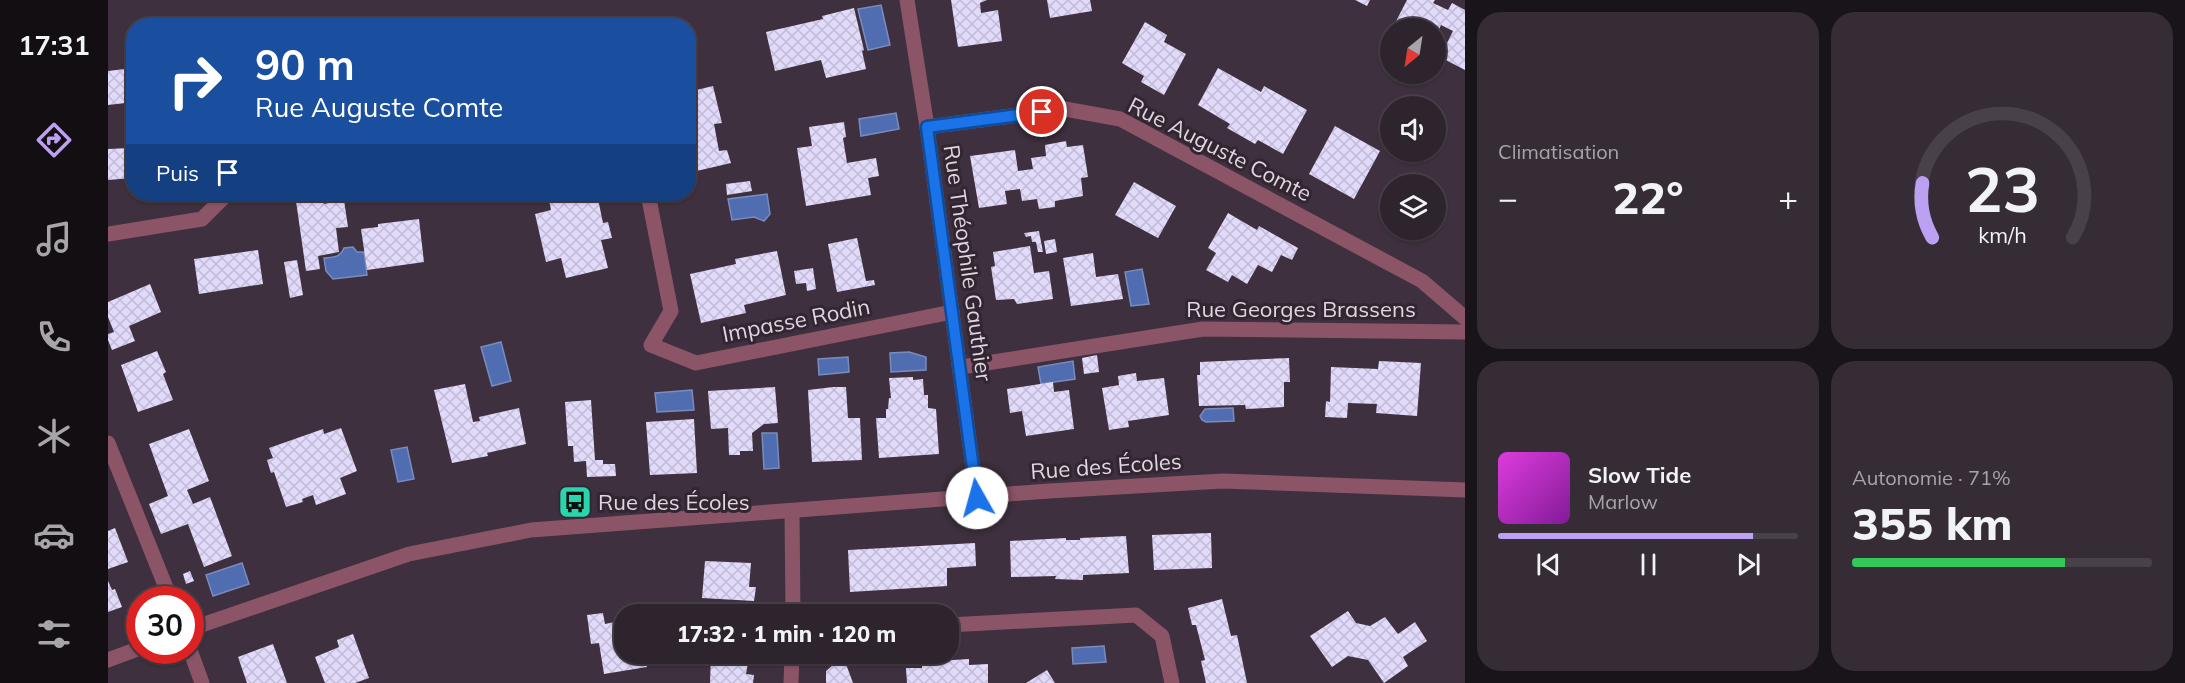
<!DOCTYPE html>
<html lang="fr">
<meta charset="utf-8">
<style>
:root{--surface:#2e242e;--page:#362c36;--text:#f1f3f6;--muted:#a7a4aa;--line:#49414a;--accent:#bca0f2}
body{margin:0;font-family:Mulish,sans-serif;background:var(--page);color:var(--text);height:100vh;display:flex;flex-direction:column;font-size:22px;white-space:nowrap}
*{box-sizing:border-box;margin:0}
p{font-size:20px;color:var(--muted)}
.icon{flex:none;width:33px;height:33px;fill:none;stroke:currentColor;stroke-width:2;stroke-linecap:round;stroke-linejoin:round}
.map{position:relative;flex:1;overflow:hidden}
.sheet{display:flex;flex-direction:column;gap:12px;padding:12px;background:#191419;width:720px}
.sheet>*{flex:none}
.guide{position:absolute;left:18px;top:18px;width:570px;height:183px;border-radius:24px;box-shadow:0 2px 4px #0004,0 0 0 2px var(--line);background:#1a4fa0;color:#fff;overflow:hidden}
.needle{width:39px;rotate:210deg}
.controls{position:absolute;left:1272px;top:18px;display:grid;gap:12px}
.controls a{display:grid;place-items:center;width:66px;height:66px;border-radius:50%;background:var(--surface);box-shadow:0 2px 4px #0004,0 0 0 2px var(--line);font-size:30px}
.speed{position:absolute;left:18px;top:586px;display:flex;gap:12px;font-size:30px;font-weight:700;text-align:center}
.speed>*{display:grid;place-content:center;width:78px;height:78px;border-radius:50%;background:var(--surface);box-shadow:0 2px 4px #0004,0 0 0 2px var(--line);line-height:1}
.speed .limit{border:9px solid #d22;background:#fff;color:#111}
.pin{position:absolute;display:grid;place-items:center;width:51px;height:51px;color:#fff;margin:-26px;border:3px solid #fff;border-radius:50%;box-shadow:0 2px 6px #0007}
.me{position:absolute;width:66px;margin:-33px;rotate:353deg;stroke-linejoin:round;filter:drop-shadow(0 0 4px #0008)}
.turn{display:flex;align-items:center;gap:21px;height:126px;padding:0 30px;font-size:27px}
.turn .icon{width:78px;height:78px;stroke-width:2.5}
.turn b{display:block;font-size:42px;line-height:51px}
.then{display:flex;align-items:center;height:57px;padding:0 30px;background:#0003;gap:12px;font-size:22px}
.big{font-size:45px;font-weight:800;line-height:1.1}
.sheet .tile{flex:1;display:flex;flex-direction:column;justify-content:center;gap:9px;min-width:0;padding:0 21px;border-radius:24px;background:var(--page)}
.sheet .dial{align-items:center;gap:0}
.dial svg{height:156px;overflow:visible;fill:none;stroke:var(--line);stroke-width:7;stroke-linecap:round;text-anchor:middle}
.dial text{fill:var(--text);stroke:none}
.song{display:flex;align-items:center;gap:18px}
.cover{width:72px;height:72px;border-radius:9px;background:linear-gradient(135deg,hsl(300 70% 55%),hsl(290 70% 35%))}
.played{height:6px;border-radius:3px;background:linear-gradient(90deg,var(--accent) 85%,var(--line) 85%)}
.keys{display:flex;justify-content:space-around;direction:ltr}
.heat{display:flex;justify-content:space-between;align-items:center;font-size:33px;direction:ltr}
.charge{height:9px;border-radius:4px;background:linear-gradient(90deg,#34c759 71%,var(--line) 0)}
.sheet .tiles{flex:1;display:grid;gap:12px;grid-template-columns:repeat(2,1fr)}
.trip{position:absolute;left:506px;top:604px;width:345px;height:60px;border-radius:24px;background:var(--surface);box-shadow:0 2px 4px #0004,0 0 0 2px var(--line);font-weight:800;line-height:60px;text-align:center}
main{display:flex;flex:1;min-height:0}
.tabs{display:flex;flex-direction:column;width:108px;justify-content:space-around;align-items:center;background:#120e12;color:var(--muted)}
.tabs .icon{width:42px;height:42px}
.tabs .on{color:var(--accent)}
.tabs b{font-size:27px;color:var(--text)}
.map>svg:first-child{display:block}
</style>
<main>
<nav class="tabs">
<b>17:31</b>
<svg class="icon on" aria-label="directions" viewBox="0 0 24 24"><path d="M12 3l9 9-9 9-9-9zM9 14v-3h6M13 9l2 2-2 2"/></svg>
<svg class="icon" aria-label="music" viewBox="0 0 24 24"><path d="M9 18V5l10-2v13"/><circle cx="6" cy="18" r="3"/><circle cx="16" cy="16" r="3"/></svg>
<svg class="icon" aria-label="phone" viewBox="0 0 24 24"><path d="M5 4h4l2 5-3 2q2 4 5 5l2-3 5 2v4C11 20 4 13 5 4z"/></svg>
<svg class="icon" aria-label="climate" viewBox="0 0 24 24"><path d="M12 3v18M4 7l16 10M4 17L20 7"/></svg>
<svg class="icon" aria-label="car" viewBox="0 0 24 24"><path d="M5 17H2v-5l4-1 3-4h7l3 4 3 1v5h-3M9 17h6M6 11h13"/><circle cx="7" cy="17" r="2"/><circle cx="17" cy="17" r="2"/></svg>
<svg class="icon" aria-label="filters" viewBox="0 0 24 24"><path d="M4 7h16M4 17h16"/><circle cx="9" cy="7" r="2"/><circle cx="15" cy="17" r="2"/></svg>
</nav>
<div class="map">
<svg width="1357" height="683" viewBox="0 0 1357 683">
<defs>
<pattern id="building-cross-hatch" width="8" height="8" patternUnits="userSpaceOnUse" patternTransform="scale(1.5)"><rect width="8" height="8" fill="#e1dafa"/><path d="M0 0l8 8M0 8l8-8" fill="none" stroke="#c1bbd5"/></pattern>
</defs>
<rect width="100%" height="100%" fill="#3e303e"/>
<!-- water -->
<g fill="#4f6db0" stroke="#7a8cbe" stroke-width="1.5">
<path d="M773,5l9,40 -22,5 -10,-41z"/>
<path d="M788,113l3,16 -38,7 -2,-17z"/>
<path d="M659,194l3,20 -6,7 -10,-4 -22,3 -4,-21z"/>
<path d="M245,247l4,5h7l3,23 -34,4 -7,-8 -2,-13c9,-1 16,0 20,-10z"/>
<path d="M1034,269l7,35 -18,2 -6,-34z"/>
<path d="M393,342l10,39 -19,5 -11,-39z"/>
<path d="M801,352l17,5v13l-35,2 -1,-19z"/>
<path d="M740,357l1,15 -30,3 -1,-16z"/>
<path d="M965,361l2,18 -34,5 -3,-17z"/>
<path d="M584,390l2,20 -37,2 -2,-19z"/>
<path d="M1125,408l1,13 -28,1 -4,-2 -2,-4 5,-7z"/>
<path d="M654,433h15l2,35 -15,1z"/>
<path d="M299,447l7,32 -16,3 -7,-32z"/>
<path d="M134,563l7,21 -36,12 -7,-21z"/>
<path d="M996,646l2,16 -33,2 -1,-16z"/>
</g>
<!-- building -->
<g fill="url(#building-cross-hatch)">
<path d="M843,0h36l-7,3 1,10 17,-3 4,31 -44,6z"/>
<path d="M939,0h43l2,11 -42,7z"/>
<path d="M1247,0h15l-3,6z"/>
<path d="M1299,0h28l-2,3 15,7 4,-7 13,7v60l-25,-13 13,-26 -12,-6 -5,11v-8l-43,-1z"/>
<path d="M746,8l10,42 -2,1 4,18 -40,9 -5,-18 -46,11 -9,-39 57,-13 -1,-3z"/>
<path d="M1037,22l22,13 -3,7 22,12 -22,41 -23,-13 3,-6 -22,-13z"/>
<path d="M25,68l1,34 -26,3v-34z"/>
<path d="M1110,68l43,24 3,-6 43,24 -24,44 -25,-14 -3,4 -28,-16 3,-4 -32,-19z"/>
<path d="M605,86l9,37 -8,1 5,27 8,-1 4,13 -43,10v-81z"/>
<path d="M736,122l2,15 -3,1 4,25 29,-5 3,18 -11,2 3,17 -65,11 -9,-58 15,-2 -3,-19z"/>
<path d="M1227,126l45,25 -26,48 -45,-25z"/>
<path d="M958,141l1,6 16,-2 5,32 -7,1 2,18 -28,5v6l-16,2 -2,-10 -15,2 -2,-12 -15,2 2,13 -28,4 -9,-52 45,-6 3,21 15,-2 -2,-11 15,-2 -1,-11z"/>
<path d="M22,148l2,30 -24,2v-31z"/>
<path d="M642,181l2,10 -25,4 -1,-11z"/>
<path d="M1026,182l42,24 -18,32 -43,-23z"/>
<path d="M187,194h36l-8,2 1,8 20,-4 4,27 -12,1 3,24 -21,4 2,13 -14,2z"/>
<path d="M468,194h21l6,29 5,-1 4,16 -11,2 7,28 -42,10 -5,-20 -15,4 -11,-48 16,-4 -2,-10z"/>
<path d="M1120,213l29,17 2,-4 39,22 -6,12 -11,-5 -9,17 -14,-7 -11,19 -15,-9 -4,7 -22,-12 10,-17 -8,-5z"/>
<path d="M311,219l5,43 -57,8 -6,-41 17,-2v-3z"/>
<path d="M931,231l4,21h-5l-2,-10h-4l-1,-6 -5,1 -2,-4z"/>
<path d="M749,238l9,43 8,-1 1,5 -38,7 -9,-48z"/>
<path d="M947,239l2,13 -11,2 -2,-13z"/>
<path d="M922,246l4,27 15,-2 4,28 -36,5 -3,-5 -18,1 -5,-33 4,-1 -2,-14z"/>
<path d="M150,250l5,34 -64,10 -5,-35z"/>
<path d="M669,251l9,44 -42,10 2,8 -45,10 -11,-49 46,-10 -1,-5z"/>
<path d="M985,253l3,24 22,-3 5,25 -52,7 -8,-48z"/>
<path d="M189,260l6,35 -13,3 -6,-36z"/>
<path d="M705,268l3,21 -9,2 -1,-8 -10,1 -2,-13z"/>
<path d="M42,284l11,28 -32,14 6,15 -23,9 -4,-10v-6l6,-2 -6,-15v-15z"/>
<path d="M49,351l9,21 -3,2 10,26 -35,12 -17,-47z"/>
<path d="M989,355l2,17 -15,2 -2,-16z"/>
<path d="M1181,358l1,24h-6v25l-38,2 -1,-4 -46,1 -2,-31h3v-13z"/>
<path d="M1271,361l42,2 -4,53 -41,-3 1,-9 -29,-1 -1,15 -22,-1 1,-16 4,1 1,-35 47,2z"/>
<path d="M1028,373l1,8 27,-3 5,37 -41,6 1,6 -20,3 -7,-42 17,-3 -1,-9z"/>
<path d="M805,377v3l10,-1 1,16h4v13l8,1 3,45 -60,4 -3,-40h10v-9h2l1,-11h2l-2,-20z"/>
<path d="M945,382l1,10 15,-2 5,39 -48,7 -4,-25 -12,2 -3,-24z"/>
<path d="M357,384l8,38 7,-1 -1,-4 40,-9 7,36 -39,9 1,3 -36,7 -18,-73z"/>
<path d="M667,387l3,36 -14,1 -12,9 1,18h-13v4h-11l-1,-27 -17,1 -3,-38z"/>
<path d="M725,387h13l2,31h12l2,42 -50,2 -4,-72z"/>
<path d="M483,400l4,60h8v4h12l1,12 -29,1 -1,-16 -12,1 -1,-16h-5l-3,-44z"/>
<path d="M586,419l3,54 -47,2 -4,-53z"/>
<path d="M233,428l16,43 -17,7 6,16 -30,11 -3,-10 -11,4 1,3 -17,5 -12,-35 -3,1 -4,-13 6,-2 -4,-10 54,-19 1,5z"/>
<path d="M81,429l20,52 -22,9 6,14 17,-7 22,59 -28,11 -16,-43 -27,10 -12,-30 19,-8 -19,-52z"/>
<path d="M7,528l13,34 -20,7v-38z"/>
<path d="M1103,533l1,35 -58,2 -2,-35z"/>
<path d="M1018,536l3,37 -46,2v5l-28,-1 1,-3 -45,1 -1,-36 56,-3v2h14v-2z"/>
<path d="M867,543l1,23 -29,2v18l-97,6 -2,-42z"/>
<path d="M597,561l46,2 -2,24h7l-2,14 -52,-3z"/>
<path d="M82,571l4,10 -8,3 -3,-10z"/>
<path d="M0,581l4,9 3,-1 7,18 -14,5z"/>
<path d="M1114,599l9,37 6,-1 10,48h-41l-5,-22 4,-1 -9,-35h-4l-4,-17z"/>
<path d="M1240,611l8,12 14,3 15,-9 13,17 17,-12 12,19 -24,16 5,9 -24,17 -16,-23 -20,-4 -16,11 -22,-31z"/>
<path d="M495,613l2,11 19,-4v34h21l2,13 -43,7 -5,-31 -8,1 -4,-29z"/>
<path d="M245,634l16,44 -14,5h-30l-10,-26 24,-10 -2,-7z"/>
<path d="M165,644l14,39h-40l-9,-26z"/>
<path d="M603,654h26v8l11,1 -2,11 8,1 -1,8h-43z"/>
<path d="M861,659v6l19,-1v19h-81l-1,-15h16v-6z"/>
<path d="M738,664l7,19h-27v-12l7,-6z"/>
<path d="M939,670l8,13h-29z"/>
</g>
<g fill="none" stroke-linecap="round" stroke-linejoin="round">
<!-- minor -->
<g stroke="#8b5467" stroke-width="15">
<path d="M799,0l20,127 50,371"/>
<path d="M819,127l138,-18 55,10 302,162 43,37"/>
<path d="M540,194l23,117 -20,34 45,18 256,-51"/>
<path d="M0,234l94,-15 25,-25"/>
<path d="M853,367l242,-38 262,3"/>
<path d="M0,443l63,157"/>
<path d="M684,511l1,104"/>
<path d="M840,625l188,-10 26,21 10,47"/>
<path d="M82,629l219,-75 122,-24 518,-39 174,-10 242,9"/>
<path d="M82,650l12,33"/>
<path d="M0,660l32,-12"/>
<path d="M683,683l1,-29"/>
</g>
</g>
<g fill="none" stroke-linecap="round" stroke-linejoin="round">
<!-- route casing -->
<g stroke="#114b97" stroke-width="15">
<path id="route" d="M869,498l-50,-371 115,-15"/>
</g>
<!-- route -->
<use href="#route" stroke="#1a73e8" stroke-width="10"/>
</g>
<!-- icons -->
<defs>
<g id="bus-square" transform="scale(1.725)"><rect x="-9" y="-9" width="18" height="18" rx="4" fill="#29d5ac" stroke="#332633"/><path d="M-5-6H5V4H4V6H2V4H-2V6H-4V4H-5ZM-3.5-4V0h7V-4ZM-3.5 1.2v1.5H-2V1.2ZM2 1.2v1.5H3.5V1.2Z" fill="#111"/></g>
</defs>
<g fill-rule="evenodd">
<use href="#bus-square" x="467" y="502"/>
</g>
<g text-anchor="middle" stroke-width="6" stroke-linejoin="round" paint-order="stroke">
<!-- street labels -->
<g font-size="22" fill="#dfd6df" stroke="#332633">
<text transform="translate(1112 149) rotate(27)" y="8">Rue Auguste Comte</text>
<text transform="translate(860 263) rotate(82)" y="8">Rue Théophile Gauthier</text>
<text x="1193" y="317">Rue Georges Brassens</text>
<text transform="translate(688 320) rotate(-11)" y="8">Impasse Rodin</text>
<text transform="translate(998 466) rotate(-4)" y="8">Rue des Écoles</text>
</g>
<!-- poi labels -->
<g font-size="22" fill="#dfd6df" stroke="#332633" text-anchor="start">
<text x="490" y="510">Rue des Écoles</text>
</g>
</g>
</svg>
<div class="controls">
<a><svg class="needle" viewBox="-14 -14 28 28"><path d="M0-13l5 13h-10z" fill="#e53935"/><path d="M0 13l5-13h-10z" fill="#a7a4aa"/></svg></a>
<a><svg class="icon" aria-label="sound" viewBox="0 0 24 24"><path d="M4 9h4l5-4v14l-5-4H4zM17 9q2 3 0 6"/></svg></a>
<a><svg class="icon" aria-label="layers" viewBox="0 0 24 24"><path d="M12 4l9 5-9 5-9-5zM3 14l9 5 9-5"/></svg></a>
</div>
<div class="speed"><div class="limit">30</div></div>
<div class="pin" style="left:934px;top:112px;background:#d93025"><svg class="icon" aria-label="arrive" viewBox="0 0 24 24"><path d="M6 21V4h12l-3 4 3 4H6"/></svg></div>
<svg class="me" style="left:869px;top:498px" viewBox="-20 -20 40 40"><circle r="19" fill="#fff"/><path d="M0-13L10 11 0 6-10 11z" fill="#1a73e8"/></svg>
<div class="trip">17:32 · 1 min · 120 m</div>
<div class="guide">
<div class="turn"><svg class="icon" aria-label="right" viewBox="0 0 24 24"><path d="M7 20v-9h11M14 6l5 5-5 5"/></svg><div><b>90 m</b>Rue Auguste Comte</div></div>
<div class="then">Puis<svg class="icon" aria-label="arrive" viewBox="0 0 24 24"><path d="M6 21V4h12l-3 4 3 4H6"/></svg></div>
</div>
</div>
<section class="sheet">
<div class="tiles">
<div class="tile"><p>Climatisation</p>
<div class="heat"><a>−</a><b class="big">22°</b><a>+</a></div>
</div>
<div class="tile dial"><svg viewBox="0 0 100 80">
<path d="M14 69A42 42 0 1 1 86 69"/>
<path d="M14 69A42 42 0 0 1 9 41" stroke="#bca0f2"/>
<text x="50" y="56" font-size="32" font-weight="700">23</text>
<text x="50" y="72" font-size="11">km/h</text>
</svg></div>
<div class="tile">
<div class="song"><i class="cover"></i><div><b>Slow Tide</b><p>Marlow</p></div></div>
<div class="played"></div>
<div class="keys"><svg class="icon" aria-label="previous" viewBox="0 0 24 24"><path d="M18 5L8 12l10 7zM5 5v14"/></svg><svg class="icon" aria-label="pause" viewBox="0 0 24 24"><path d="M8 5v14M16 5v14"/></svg><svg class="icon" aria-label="next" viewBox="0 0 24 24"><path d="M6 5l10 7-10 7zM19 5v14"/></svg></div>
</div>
<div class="tile"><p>Autonomie · 71%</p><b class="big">355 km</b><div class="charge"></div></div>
</div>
</section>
</main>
